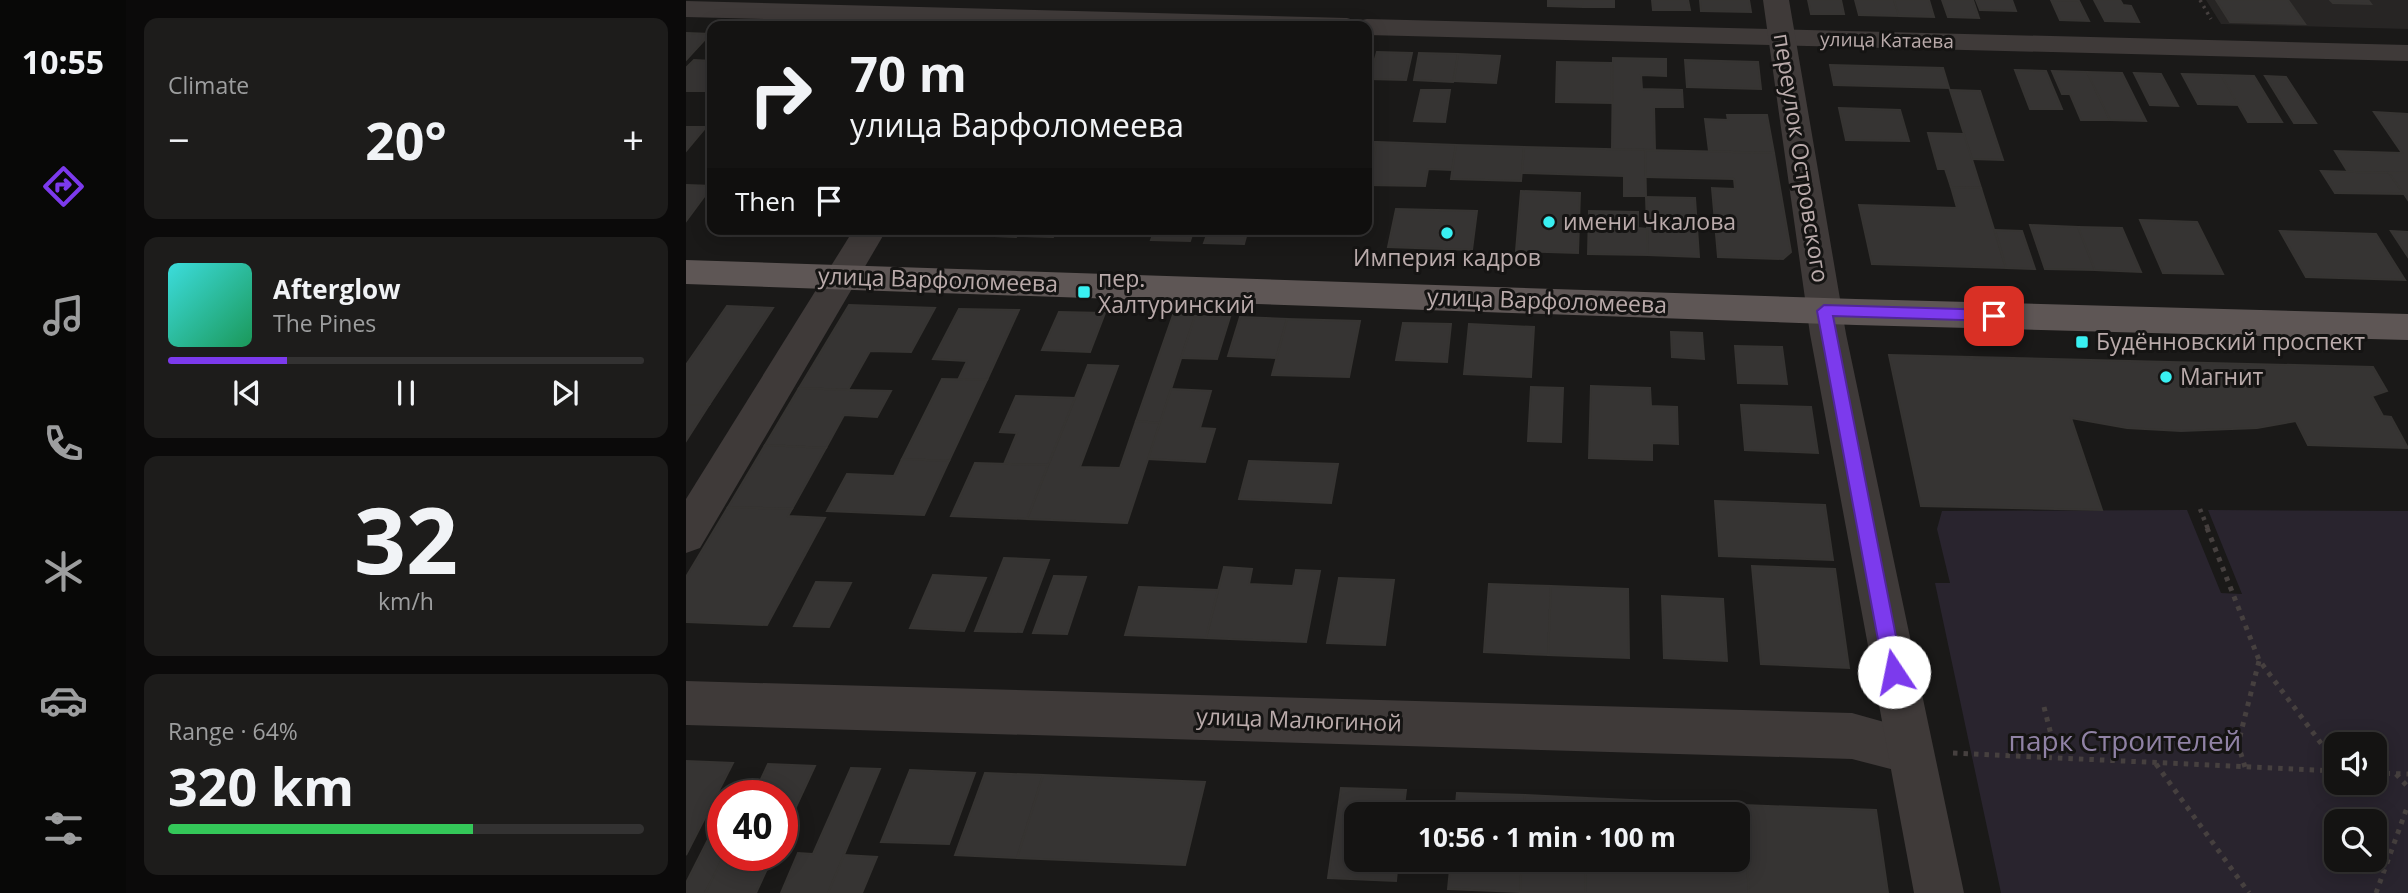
<!DOCTYPE html>
<meta charset="utf-8">
<style>
:root{--surface:#141312;--page:#1d1c1b;--text:#f1f3f6;--muted:#9d9e9f;--line:#333232;--accent:#7c3aed}
body{margin:0;font-family:"Open Sans",sans-serif;background:var(--page);color:var(--text);height:100vh;display:flex;flex-direction:column;font-size:26px;white-space:nowrap}
*{box-sizing:border-box;margin:0}
p{font-size:23px;color:var(--muted)}
.icon{flex:none;width:38px;height:38px;fill:none;stroke:currentColor;stroke-width:2;stroke-linecap:round;stroke-linejoin:round}
.map{position:relative;flex:1;overflow:hidden}
.sheet{display:flex;flex-direction:column;gap:18px;padding:18px;background:#0b0a0a;width:560px}
.sheet>*{flex:none}
.banner{position:absolute;left:21px;top:21px;width:665px;height:214px;border-radius:14px;box-shadow:0 4px 18px #0003,0 0 0 2px var(--line);background:#141312;color:var(--text);overflow:hidden}
.controls{position:absolute;left:1638px;top:732px;display:grid;gap:14px}
.controls a{display:grid;place-items:center;width:63px;height:63px;border-radius:14px;background:var(--surface);box-shadow:0 4px 18px #0003,0 0 0 2px var(--line);font-size:35px}
.speed{position:absolute;left:21px;top:780px;display:flex;gap:14px;font-size:35px;font-weight:700;text-align:center}
.speed>*{display:grid;place-content:center;width:91px;height:91px;border-radius:50%;background:var(--surface);box-shadow:0 4px 18px #0003,0 0 0 2px var(--line);line-height:1}
.speed .limit{border:10px solid #d22;background:#fff;color:#111}
.pin{position:absolute;display:grid;place-items:center;width:60px;height:60px;color:#fff;margin:-30px;border-radius:14px;box-shadow:0 4px 10px #0006}
.me{position:absolute;width:77px;margin:-38px;rotate:349deg;stroke-linejoin:round;filter:drop-shadow(0 0 5px #0008)}
.turn{display:flex;align-items:center;gap:24px;height:147px;padding:0 28px;font-size:32px}
.turn .icon{width:91px;height:91px;stroke-width:2.5}
.turn b{display:block;font-size:49px;line-height:60px}
.then{display:flex;align-items:center;height:66px;padding:0 28px;background:#0003;gap:14px;font-size:26px}
.big{font-size:52px;font-weight:700;line-height:1.1}
.sheet .tile{flex:1;display:flex;flex-direction:column;justify-content:center;gap:10px;min-width:0;padding:0 24px;border-radius:14px;background:var(--page)}
.sheet .dial{align-items:center;gap:0}
.dial b{font-size:91px;line-height:1}
.song{display:flex;align-items:center;gap:21px}
.cover{width:84px;height:84px;border-radius:10px;background:linear-gradient(135deg,hsl(180 70% 55%),hsl(150 70% 35%))}
.played{height:7px;border-radius:4px;background:linear-gradient(90deg,var(--accent) 25%,var(--line) 25%)}
.keys{display:flex;justify-content:space-around;direction:ltr}
.heat{display:flex;justify-content:space-between;align-items:center;font-size:38px;direction:ltr}
.charge{height:10px;border-radius:5px;background:linear-gradient(90deg,#34c759 64%,var(--line) 0)}
.trip{position:absolute;left:658px;top:802px;width:406px;height:70px;border-radius:14px;background:var(--surface);box-shadow:0 4px 18px #0003,0 0 0 2px var(--line);font-weight:700;line-height:70px;text-align:center}
main{display:flex;flex:1;min-height:0}
.tab-bar{display:flex;flex-direction:column;width:126px;justify-content:space-around;align-items:center;background:#080807;color:var(--muted)}
.tab-bar .icon{width:49px;height:49px}
.tab-bar .on{color:var(--accent)}
.tab-bar b{font-size:32px;color:var(--text)}
.map>svg:first-child{display:block}
</style>
<main>
<nav class="tab-bar">
<b>10:55</b>
<svg class="icon on" aria-label="directions" viewBox="0 0 24 24"><path d="M12 3l9 9-9 9-9-9zM9 14v-3h6M13 9l2 2-2 2"/></svg>
<svg class="icon" aria-label="music" viewBox="0 0 24 24"><path d="M9 18V5l10-2v13"/><circle cx="6" cy="18" r="3"/><circle cx="16" cy="16" r="3"/></svg>
<svg class="icon" aria-label="phone" viewBox="0 0 24 24"><path d="M5 4h4l2 5-3 2q2 4 5 5l2-3 5 2v4C11 20 4 13 5 4z"/></svg>
<svg class="icon" aria-label="climate" viewBox="0 0 24 24"><path d="M12 3v18M4 7l16 10M4 17L20 7"/></svg>
<svg class="icon" aria-label="car" viewBox="0 0 24 24"><path d="M5 17H2v-5l4-1 3-4h7l3 4 3 1v5h-3M9 17h6M6 11h13"/><circle cx="7" cy="17" r="2"/><circle cx="17" cy="17" r="2"/></svg>
<svg class="icon" aria-label="filters" viewBox="0 0 24 24"><path d="M4 7h16M4 17h16"/><circle cx="9" cy="7" r="2"/><circle cx="15" cy="17" r="2"/></svg>
</nav>
<section class="sheet">
<div class="tile"><p>Climate</p>
<div class="heat"><a>−</a><b class="big">20°</b><a>+</a></div>
</div>
<div class="tile">
<div class="song"><i class="cover"></i><div><b>Afterglow</b><p>The Pines</p></div></div>
<div class="played"></div>
<div class="keys"><svg class="icon" aria-label="previous" viewBox="0 0 24 24"><path d="M18 5L8 12l10 7zM5 5v14"/></svg><svg class="icon" aria-label="pause" viewBox="0 0 24 24"><path d="M8 5v14M16 5v14"/></svg><svg class="icon" aria-label="next" viewBox="0 0 24 24"><path d="M6 5l10 7-10 7zM19 5v14"/></svg></div>
</div>
<div class="tile dial"><b>32</b><p>km/h</p></div>
<div class="tile"><p>Range · 64%</p><b class="big">320 km</b><div class="charge"></div></div>
</section>
<div class="map">
<svg width="1722" height="893" viewBox="0 0 1722 893">
<rect width="100%" height="100%" fill="#1a1918"/>
<!-- built -->
<path fill="#272524" d="M1520,0h202v29l-187,-5z"/>
<!-- green -->
<path fill="#29242e" fill-rule="evenodd" d="M1501,510l34,83 21,1 -34,-84 200,1v382h-407l-66,-310h15l-13,-54 5,-18zM1650,744h39v38h-39zM1650,821h39v38h-39z"/>
<!-- building -->
<g fill="#363433" stroke="#363432" stroke-width="2">
<path d="M862,0h35v7l-35,-1z"/>
<rect x="897" y="0" width="31" height="7"/>
<path d="M966,0h36l2,10h-37z"/>
<path d="M1014,0h49l2,12 -50,-1z"/>
<path d="M1122,0h33l3,14h-33z"/>
<path d="M1169,0h39l5,16 -40,-1z"/>
<path d="M1208,0h35l5,17 -35,-1z"/>
<path d="M1256,0h31l6,18 -31,-1z"/>
<path d="M1290,0h36l4,11 -36,-1z"/>
<path d="M1365,0l28,1 10,20 -29,-1z"/>
<path d="M1408,0h26l3,5 8,1 8,16 -34,-1z"/>
<path d="M1530,0h72l17,24 -75,-2z"/>
<path d="M1644,0h38l3,4 -38,-1z"/>
<path d="M0,33l24,1 -24,26z"/>
<path d="M691,52l35,1 -6,27 -37,-1z"/>
<path d="M733,53l39,1 -5,28 -39,-2z"/>
<path d="M772,54l42,2 -4,27 -42,-2z"/>
<path d="M927,58l53,1v17l-25,-1 1,14 40,1 1,17h-29l1,43 -43,-1z"/>
<path d="M8,60l18,1v30h-26v-23z"/>
<path d="M999,60l73,2 3,27 -74,-2z"/>
<path d="M871,62l54,1 1,40 -56,-1z"/>
<path d="M1144,65l113,3 6,20 -115,-3z"/>
<path d="M1329,70l31,1 16,38h-32z"/>
<path d="M1366,71l35,1 23,48h-29l-11,-26h-8z"/>
<path d="M1401,72l35,1 24,48 -36,-1z"/>
<path d="M1448,73l27,1 17,32 -28,-1z"/>
<path d="M1496,74l39,1 18,30 -41,-1z"/>
<path d="M1535,75l33,1 28,46h-34z"/>
<path d="M1579,76l21,1 30,46h-22z"/>
<path d="M735,90h29l-5,32 -31,-1z"/>
<path d="M1264,90l30,1 23,69 -31,-1z"/>
<path d="M1153,108l61,2 9,31 -63,-1z"/>
<path d="M1688,112l34,2v59l-60,-1 -13,-21 67,2z"/>
<path d="M1041,115h40l7,38 -65,-2 -4,-32 23,1z"/>
<path d="M0,127h20l-20,24z"/>
<path d="M1242,133l36,1 17,54 -30,-1 -6,-18h-7z"/>
<path d="M681,142h10l-9,43h-1z"/>
<path d="M691,142l79,3 -4,25 -24,-1 -3,17 -57,-1z"/>
<path d="M770,145l68,2 -3,34 -70,-2z"/>
<path d="M838,147l121,3 1,46h-22v-20l-102,-3z"/>
<path d="M959,150l129,3 17,99 -8,7 -65,-2 -6,-69 23,1 -1,-10 -88,-2z"/>
<path d="M1635,171l68,2 15,21 -69,-1z"/>
<path d="M1703,173h19v27l-4,-6z"/>
<path d="M0,185l26,1 -26,35z"/>
<path d="M1265,187l30,1 25,80 -134,-4 -13,-59 98,3z"/>
<path d="M835,191l59,2 -2,60 -62,-2z"/>
<path d="M960,197l49,1 4,59 -51,-2z"/>
<path d="M710,209l81,2 -5,39 -84,-3z"/>
<path d="M903,211l49,1v16l9,1 1,26 -60,-1z"/>
<path d="M1454,220l57,2 26,52 -60,-1z"/>
<path d="M1344,225l48,2 17,43 -50,-1z"/>
<path d="M1392,227l44,1 19,44 -46,-2z"/>
<path d="M210,229h38l-2,5 -38,-1z"/>
<path d="M248,229h42l-3,6 -41,-1z"/>
<path d="M290,229h43l-3,8 -43,-2z"/>
<path d="M341,229h29l-3,8 -29,-1z"/>
<path d="M469,229h39l-4,12 -39,-1z"/>
<path d="M523,229h39l-4,15 -40,-1z"/>
<path d="M1309,230l27,1 13,38 -29,-1z"/>
<path d="M1594,231l96,3 29,46 -99,-3z"/>
<path d="M1705,231l17,1v25z"/>
<path d="M163,305l86,3 -24,44 -41,-1 -22,39 -49,-2z"/>
<path d="M41,306l46,2 -64,97h-23v-40z"/>
<path d="M273,309l60,1 -32,70h-29l9,-19 -34,-2z"/>
<path d="M373,312l46,1 -15,39 -48,-2z"/>
<path d="M487,315l22,1 -35,107 -24,-2z"/>
<path d="M509,316l35,1 -13,42 -36,-1z"/>
<path d="M554,317l47,2 -11,39 -48,-2z"/>
<path d="M601,319l73,2 -11,56 -77,-2z"/>
<path d="M717,323l48,1 -4,38 -51,-2z"/>
<path d="M783,324l65,3 -3,50 -67,-3z"/>
<path d="M985,332l31,1 2,26 -32,-2z"/>
<path d="M1049,346l47,1 5,37 -49,-1z"/>
<path d="M1203,355l484,12 14,24 -15,5 11,20 8,1 17,31 -100,-3 -12,-24 -39,7 -76,3 -54,-3 -56,-10 31,92 -181,-4z"/>
<path d="M402,365l30,1 -38,101 40,1 16,-47 24,2 -33,100 -100,-4z"/>
<path d="M256,379l45,1 -38,81 -47,-2z"/>
<path d="M905,386l59,2 1,18 26,1 1,37 -26,-1v17l-63,-2z"/>
<path d="M845,387l32,1 -2,54 -33,-1z"/>
<path d="M113,388l49,2 43,1 -14,26 -33,-2 -18,33 -61,-3z"/>
<path d="M485,389l40,2 -11,37 15,1 -10,33 -57,-3z"/>
<path d="M330,396l59,2 -27,67 -44,-1 13,-31 -17,-1z"/>
<path d="M0,405h23l-23,36z"/>
<path d="M1055,405l70,2 7,46 -73,-3z"/>
<path d="M79,445l61,3 -34,61 -64,-2z"/>
<path d="M216,459l47,2 -25,54 -97,-4 20,-37 47,2z"/>
<path d="M563,461l89,3 -7,39 -92,-4z"/>
<path d="M289,463l73,2 -21,54 -76,-3z"/>
<path d="M1029,501l110,4 8,55 -114,-4z"/>
<path d="M42,507l64,2 -4,7 37,2 -58,107 -81,-3v-45z"/>
<path d="M318,558l45,2 -27,72 -47,-1z"/>
<path d="M1066,566l83,3 14,99 -88,-4z"/>
<path d="M538,567l28,2 -3,15 44,2 3,-16 24,1 -14,71 -100,-4z"/>
<path d="M247,575l53,3 -22,53 -54,-3z"/>
<path d="M368,576l32,1 -19,57 -34,-1z"/>
<path d="M653,578l55,2 -9,65 -58,-2z"/>
<path d="M130,582l35,1 -22,44 -35,-1z"/>
<path d="M803,584l62,2 -3,69 -64,-3z"/>
<path d="M865,586l77,3 1,69 -81,-3z"/>
<path d="M453,587l79,3 -12,48 -81,-3z"/>
<path d="M976,596l61,3 4,62 -63,-3z"/>
<path d="M0,761l47,2 -47,92z"/>
<path d="M82,764l47,2 -33,71v-41h-29z"/>
<path d="M165,768l29,1 -52,124h-47l17,-40 15,1z"/>
<path d="M224,770l65,3 -26,71 -68,-2z"/>
<path d="M299,773l58,2 -26,83 -62,-3z"/>
<path d="M357,775l162,7 -20,83 -168,-7z"/>
<path d="M655,788l65,2 -3,24h-47v45h42l-2,22 -68,-3z"/>
<path d="M771,793l68,2 -1,19h-69z"/>
<path d="M839,795l62,3v16h-63z"/>
<path d="M901,798l156,7 6,88h-164l1,-34h152v-45h-151z"/>
<path d="M1057,805l133,5 12,83h-139z"/>
<path d="M37,810l1,46 -19,37h-19v-10z"/>
<path d="M158,855l33,2 -15,36h-34z"/>
<path d="M38,856h49l-17,37h-51z"/>
<path d="M765,859h71l-2,33 -72,-3z"/>
<path d="M836,859h64l-1,34 -65,-1z"/>
</g>
<g fill="none" stroke-linecap="round" stroke-linejoin="round">
<!-- path-far2 -->
<path stroke="#46403f" stroke-width="3.5" stroke-dasharray="2.5 4.5" stroke-linecap="butt" d="M1514,0l11,19"/>
<!-- path-far1 -->
<path stroke="#46403f" stroke-width="4.5" stroke-dasharray="3.5 5" stroke-linecap="butt" d="M1514,509l8,20"/>
<!-- path -->
<g stroke="#46403f" stroke-width="5" stroke-dasharray="4.5 6" stroke-linecap="butt">
<path d="M1521,528l52,132 64,86 10,25"/>
<path d="M1358,707l13,51"/>
<path d="M1267,753l383,18"/>
<path d="M1470,764l93,129"/>
<path d="M1559,767l-7,-23 21,-83"/>
<path d="M1689,773l33,1"/>
<path d="M1710,774l12,13"/>
<path d="M1690,893l32,-88"/>
</g>
<!-- minor -->
<g fill="#3f3a39" fill-rule="evenodd">
<path d="M0,1l661,17 10,3 10,-2 1041,26v16l-1041,-26v-9h-323l-358,-9z"/>
<path d="M168,229h33l-187,319 -14,5v-54z"/>
<path d="M0,681l1166,32 75,21 6,17 -6,17 -17,6 -58,-15 -1166,-34z"/>
</g>
<!-- tertiary -->
<path fill="#3f3a39" fill-rule="evenodd" d="M1077,0h26l57,334 118,559h-50l-104,-559z"/>
<!-- primary -->
<path fill="#5e5655" fill-rule="evenodd" d="M0,260l1170,39 552,15v26l-552,-15 -1170,-41z"/>
</g>
<!-- route -->
<path fill="#7c3aed" stroke="#51269a" stroke-width="2" d="M1138,305l170,5 7,6 -7,5 -161,-5 70,356 -3,6 -6,3 -7,-3 -3,-6 -67,-361z"/>
<!-- markers -->
<g fill="#39f0f2" stroke="#151413" stroke-width="2.5">
<circle cx="863" cy="222" r="7"/>
<circle cx="761" cy="233" r="7"/>
<rect x="391" y="285" width="14" height="14" rx="3.5"/>
<rect x="1389" y="335" width="14" height="14" rx="3.5"/>
<circle cx="1480" cy="377" r="7"/>
</g>
<g text-anchor="middle" stroke-width="6" stroke-linejoin="round" paint-order="stroke">
<!-- far-street labels -->
<g font-size="19" fill="#baabab" stroke="#151413">
<text transform="translate(1201 40) rotate(1)" y="7">улица Катаева</text>
</g>
<!-- street labels -->
<g font-size="23" fill="#baabab" stroke="#151413">
<text transform="translate(1115 158) rotate(81)" y="8">переулок Островского</text>
<text transform="translate(252 280) rotate(2)" y="8">улица Варфоломеева</text>
<text transform="translate(861 301) rotate(2)" y="8">улица Варфоломеева</text>
<text transform="translate(613 720) rotate(2)" y="8">улица Малюгиной</text>
</g>
<!-- poi labels -->
<g font-size="23" fill="#baabab" stroke="#151413" text-anchor="start">
<text x="877" y="230">имени Чкалова</text>
<text x="761" y="266" text-anchor="middle">Империя кадров</text>
<text x="412" y="287">пер.<tspan x="412" dy="26">Халтуринский</tspan></text>
<text x="1410" y="350">Будённовский проспект</text>
<text x="1494" y="385">Магнит</text>
</g>
<!-- near-park labels -->
<g font-size="28" fill="#9082a5" stroke="#151413">
<text x="1439" y="751">парк Строителей</text>
</g>
</g>
</svg>
<div class="controls">
<a><svg class="icon" aria-label="sound" viewBox="0 0 24 24"><path d="M4 9h4l5-4v14l-5-4H4zM17 9q2 3 0 6"/></svg></a>
<a><svg class="icon" aria-label="search" viewBox="0 0 24 24"><circle cx="10" cy="10" r="6"/><path d="M15 15l6 6"/></svg></a>
</div>
<div class="speed"><div class="limit">40</div></div>
<div class="pin" style="left:1308px;top:316px;background:#d93025"><svg class="icon" aria-label="arrive" viewBox="0 0 24 24"><path d="M6 21V4h12l-3 4 3 4H6"/></svg></div>
<svg class="me" style="left:1208px;top:672px" viewBox="-20 -20 40 40"><circle r="19" fill="#fff"/><path d="M0-13L10 11 0 6-10 11z" fill="#7c3aed"/></svg>
<div class="trip">10:56 · 1 min · 100 m</div>
<div class="banner">
<div class="turn"><svg class="icon" aria-label="right" viewBox="0 0 24 24"><path d="M7 20v-9h11M14 6l5 5-5 5"/></svg><div><b>70 m</b>улица Варфоломеева</div></div>
<div class="then">Then<svg class="icon" aria-label="arrive" viewBox="0 0 24 24"><path d="M6 21V4h12l-3 4 3 4H6"/></svg></div>
</div>
</div>
</main>
